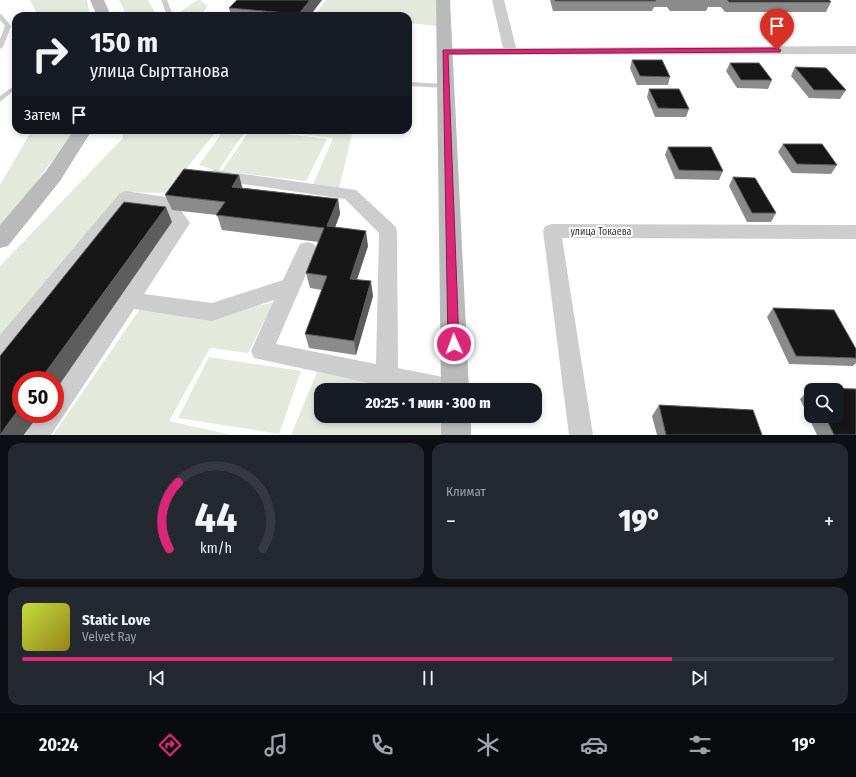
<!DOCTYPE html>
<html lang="ru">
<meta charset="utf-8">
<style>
:root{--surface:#171b24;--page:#242831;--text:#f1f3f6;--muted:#9ea1a6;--line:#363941;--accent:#db2777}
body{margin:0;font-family:"Fira Sans Condensed",sans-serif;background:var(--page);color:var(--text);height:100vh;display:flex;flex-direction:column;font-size:15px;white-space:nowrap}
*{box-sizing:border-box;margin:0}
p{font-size:13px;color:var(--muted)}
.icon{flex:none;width:22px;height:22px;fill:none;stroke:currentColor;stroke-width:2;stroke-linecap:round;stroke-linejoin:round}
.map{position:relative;height:435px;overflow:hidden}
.panel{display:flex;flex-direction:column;gap:8px;padding:8px;background:#0d0f14;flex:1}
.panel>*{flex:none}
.top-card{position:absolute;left:12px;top:12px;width:400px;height:122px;border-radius:12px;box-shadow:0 2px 6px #0003;background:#171b24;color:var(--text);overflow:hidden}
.buttons{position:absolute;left:804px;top:383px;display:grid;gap:8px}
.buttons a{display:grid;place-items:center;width:40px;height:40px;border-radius:8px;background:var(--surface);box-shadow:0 2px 6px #0003;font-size:20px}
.speed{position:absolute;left:12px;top:371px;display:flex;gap:8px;font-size:20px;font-weight:700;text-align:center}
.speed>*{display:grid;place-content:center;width:52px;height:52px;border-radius:50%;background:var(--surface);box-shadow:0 2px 6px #0003;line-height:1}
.speed .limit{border:6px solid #d22;background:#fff;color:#111}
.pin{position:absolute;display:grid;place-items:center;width:34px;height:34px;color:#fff;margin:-41px -17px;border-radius:50% 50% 50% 0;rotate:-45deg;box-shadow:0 0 4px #0007}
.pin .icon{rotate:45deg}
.me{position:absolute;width:44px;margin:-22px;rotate:358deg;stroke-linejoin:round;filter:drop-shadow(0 0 3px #0008)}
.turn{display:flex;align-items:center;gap:14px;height:84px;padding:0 12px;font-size:18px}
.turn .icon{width:52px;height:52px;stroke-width:2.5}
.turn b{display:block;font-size:28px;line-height:34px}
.then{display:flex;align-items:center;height:38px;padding:0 12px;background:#0003;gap:8px;font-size:15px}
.big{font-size:30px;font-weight:800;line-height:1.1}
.panel .tile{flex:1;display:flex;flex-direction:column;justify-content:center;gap:6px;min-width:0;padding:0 14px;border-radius:12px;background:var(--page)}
.panel .dial{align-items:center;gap:0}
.dial svg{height:104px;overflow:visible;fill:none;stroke:var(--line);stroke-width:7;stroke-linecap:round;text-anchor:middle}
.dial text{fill:var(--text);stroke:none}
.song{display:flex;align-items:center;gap:12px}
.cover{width:48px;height:48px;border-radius:6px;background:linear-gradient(135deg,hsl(70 70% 55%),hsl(50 70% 35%))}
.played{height:4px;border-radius:2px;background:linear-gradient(90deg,var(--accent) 80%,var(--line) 80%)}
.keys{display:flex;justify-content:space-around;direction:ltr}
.heat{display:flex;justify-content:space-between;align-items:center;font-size:22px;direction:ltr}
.panel .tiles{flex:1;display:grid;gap:8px;grid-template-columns:1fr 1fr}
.tile:last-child{grid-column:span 2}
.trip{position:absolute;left:314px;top:383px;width:228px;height:40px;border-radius:12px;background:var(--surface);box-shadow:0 2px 6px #0003;font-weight:800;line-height:40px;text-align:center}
.tabs{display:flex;height:64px;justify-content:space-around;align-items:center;background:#090b0e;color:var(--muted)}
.tabs .icon{width:28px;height:28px}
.tabs .selected{color:var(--accent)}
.tabs b{font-size:18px;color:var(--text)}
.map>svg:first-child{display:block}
</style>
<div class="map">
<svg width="856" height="435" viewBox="0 0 856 435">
<rect width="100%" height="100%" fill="#fff"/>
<!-- green -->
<g fill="#e4e9dd">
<path d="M30,0h57l3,16h-52z"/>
<path d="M119,0h29l9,16h-30z"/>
<path d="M197,0h3l8,6 -8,10h-26z"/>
<path d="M326,0h110l1,26 -29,-3v-7h-94z"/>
<path d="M32,130h43l-75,101v-46z"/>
<path d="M124,130h93l-50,63 -42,-1 -125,151v-77l122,-127z"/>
<path d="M224,130h22l-28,41 -19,-6z"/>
<path d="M250,130l77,9 -21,42 -84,-10z"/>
<path d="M271,130h82l-14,58 -26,-3 20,-47z"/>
<path d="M274,302l-26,51 -38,-5 -41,73 63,14h-179l87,-126 71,9z"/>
<path d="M209,357l92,14 -22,63 -101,-16z"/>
<path d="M317,372l94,18h-90v26h126v19h-156z"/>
</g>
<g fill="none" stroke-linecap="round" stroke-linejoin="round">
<!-- service -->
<g fill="#cdcdcd" fill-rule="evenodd">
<path d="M161,0h6l5,13 -1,1 -5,-1z"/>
<path d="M0,14l2,1 9,11 -8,21 -3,2v-10l5,-13 -5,-6z"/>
<path d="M408,82l38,2 3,2 -3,2 -38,-2z"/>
<path d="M11,88l2,1v2l-13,11v-6z"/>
</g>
<!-- minor -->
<g fill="#cdcdcd" fill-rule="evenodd">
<path d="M492,0h12l12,48 340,-2v8l-416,1 -1,-3 1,-3 5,-1h58z"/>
<path d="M215,170l141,20 39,36 2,5 1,137 55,11 8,3 4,8h-64l-147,-32 -3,-7 23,-51 -62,21 -78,-12 -83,126h-26l12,-21h18v-26l116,-165 -10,-16 -31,-4 -122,155 -8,3v-26l120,-142 6,-2 46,7 18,25 -46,71 68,9 71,-23 17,-36 7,-2 7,2 3,5 -41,95 100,20 3,-131 -34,-34 -136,-20 -2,-4 2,-4z"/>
<path d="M552,224l304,1v14l-294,-1 31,197h-24l-26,-204 2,-5z"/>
</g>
<!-- secondary -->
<g fill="#bababa" fill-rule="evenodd">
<path d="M90,0h14l7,16h-14z"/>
<path d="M436,0h14l19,390h-28z"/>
<path d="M74,130h18l-32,51 -52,65 -8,2v-23l46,-54z"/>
<rect x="441" y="416" width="30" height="19"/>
</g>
</g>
<!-- wall -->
<g fill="#8b8b8b" fill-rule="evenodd">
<path d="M237,0l73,16h-79l-2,-8z"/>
<path d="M550,0h279l2,2 -5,10h-101l-4,-5h-13l-2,4h-36l-3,-4h-13l-2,4h-99z"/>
<path d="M632,60l38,17 -2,8h-31l-7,-17z"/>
<path d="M730,63l42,17 -4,9 -31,-1 -11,-17z"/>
<path d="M795,67l51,23 -6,9 -31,-1 -18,-22z"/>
<path d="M649,89l40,20 -3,8h-31l-8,-20z"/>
<path d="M783,144l54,21 -6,9 -39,-1 -14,-21z"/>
<path d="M668,147l55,24 -4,9 -44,-1 -10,-24z"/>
<path d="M733,177l43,36 -5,9h-24l-18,-36z"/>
<path d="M243,188l95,11 2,15 -5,13 33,19 -11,34 16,16 -17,59 -47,-7 -4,-14 17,-44 -12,-2 -4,-15 13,-31 -97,-12 -5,-15 -45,-5 -7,-15z"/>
<path d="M773,308l83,41v14l-3,3 -64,-2 -22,-47z"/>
<path d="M811,388l45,1v46h-39l-17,-36zM811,390h26v26h-26z"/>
<path d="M659,405l103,30h-105l-5,-19z"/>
</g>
<!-- shaded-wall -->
<g fill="#5d5d5d">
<path d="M310,0h12l-12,16h-11v-2z"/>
<path d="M239,175l4,15 -11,-3z"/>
<path d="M338,199l2,15 -10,27 -3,-15z"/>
<path d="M166,207l6,15 -117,169v-11h-15z"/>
<path d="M366,231l2,15 -16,48 -2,-15z"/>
<path d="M371,281l2,15 -17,59 -2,-14z"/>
<path d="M21,406v8h18l-15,21h-24z"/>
</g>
<!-- building -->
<g fill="#171717" stroke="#5d5d5d">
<path d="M237,0h73l-11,14 -70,-6z"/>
<path d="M555,0h100l1,1h-101z"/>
<path d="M727,0h102l2,2h-102z"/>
<path d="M632,60h30l8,17 -30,-1z"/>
<path d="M730,63h29l13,17h-31z"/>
<path d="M795,67l31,1 20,22h-32z"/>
<path d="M649,89h30l10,20 -31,-1z"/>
<path d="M783,144h39l15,21 -40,-1z"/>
<path d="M668,147h43l12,24 -44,-1z"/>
<path d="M184,169l55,6 -7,12 106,12 -11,27 39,5 -16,48 21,2 -17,60 -49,-7 22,-58 -21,-3 18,-45 -108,-13 9,-13 -60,-7z"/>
<path d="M733,177l22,1 21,35h-24z"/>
<path d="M124,202l42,5 -126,173h-19v26l-21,29v-79z"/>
<path d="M773,308l61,2 22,39v9l-60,-2z"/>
<path d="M811,388l45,1v46h-22l-9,-19h12v-26h-25z"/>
<path d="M659,405l94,5 9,25h-96z"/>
</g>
<!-- route -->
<path fill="#db2777" stroke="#8e194d" d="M777,48l4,2 -1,2 -332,2 11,290 -2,4 -3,1 -4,-1 -2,-4 -5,-294z"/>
<g text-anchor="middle" stroke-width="4" stroke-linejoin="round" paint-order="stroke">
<!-- street labels -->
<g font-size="10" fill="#303030" stroke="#fff">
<text x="601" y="235">улица Токаева</text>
</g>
</g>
</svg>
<div class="buttons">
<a><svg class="icon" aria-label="search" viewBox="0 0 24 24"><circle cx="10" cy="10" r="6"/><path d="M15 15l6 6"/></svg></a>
</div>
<div class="speed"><div class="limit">50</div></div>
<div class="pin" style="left:777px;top:50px;background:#d93025"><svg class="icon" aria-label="arrive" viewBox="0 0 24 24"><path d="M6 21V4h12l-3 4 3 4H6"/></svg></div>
<svg class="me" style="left:454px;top:344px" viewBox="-20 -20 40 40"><circle r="17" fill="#db2777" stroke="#fff" stroke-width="3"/><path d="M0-11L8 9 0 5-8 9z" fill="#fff"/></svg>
<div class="trip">20:25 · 1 мин · 300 m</div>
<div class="top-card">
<div class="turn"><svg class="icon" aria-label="right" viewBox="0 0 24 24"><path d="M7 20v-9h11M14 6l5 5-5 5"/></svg><div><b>150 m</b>улица Сырттанова</div></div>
<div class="then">Затем<svg class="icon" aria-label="arrive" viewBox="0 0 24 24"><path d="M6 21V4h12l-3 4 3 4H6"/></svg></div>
</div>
</div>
<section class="panel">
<div class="tiles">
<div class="tile dial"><svg viewBox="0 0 100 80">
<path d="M14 69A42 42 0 1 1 86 69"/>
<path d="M14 69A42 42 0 0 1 21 18" stroke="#db2777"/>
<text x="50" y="56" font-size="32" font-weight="700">44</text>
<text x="50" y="72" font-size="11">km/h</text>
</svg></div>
<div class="tile"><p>Климат</p>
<div class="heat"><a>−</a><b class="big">19°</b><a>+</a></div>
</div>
<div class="tile">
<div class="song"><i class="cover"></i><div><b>Static Love</b><p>Velvet Ray</p></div></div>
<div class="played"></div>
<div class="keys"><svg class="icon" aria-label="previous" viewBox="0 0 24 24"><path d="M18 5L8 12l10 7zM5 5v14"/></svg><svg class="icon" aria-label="pause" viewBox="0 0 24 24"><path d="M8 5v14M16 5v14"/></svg><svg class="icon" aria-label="next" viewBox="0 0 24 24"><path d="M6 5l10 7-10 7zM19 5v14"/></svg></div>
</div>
</div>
</section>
<nav class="tabs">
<b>20:24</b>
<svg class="icon selected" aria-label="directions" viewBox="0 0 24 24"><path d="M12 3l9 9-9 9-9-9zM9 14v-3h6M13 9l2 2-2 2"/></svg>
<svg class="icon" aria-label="music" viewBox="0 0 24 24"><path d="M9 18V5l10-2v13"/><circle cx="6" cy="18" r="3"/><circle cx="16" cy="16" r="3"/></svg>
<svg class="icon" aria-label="phone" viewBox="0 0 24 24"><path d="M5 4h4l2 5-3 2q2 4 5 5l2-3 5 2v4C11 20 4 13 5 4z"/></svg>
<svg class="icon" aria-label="climate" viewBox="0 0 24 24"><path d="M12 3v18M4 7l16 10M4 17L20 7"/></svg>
<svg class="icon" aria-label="car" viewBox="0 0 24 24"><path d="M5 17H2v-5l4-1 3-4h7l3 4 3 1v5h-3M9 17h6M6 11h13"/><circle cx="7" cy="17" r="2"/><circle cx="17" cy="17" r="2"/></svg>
<svg class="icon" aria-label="filters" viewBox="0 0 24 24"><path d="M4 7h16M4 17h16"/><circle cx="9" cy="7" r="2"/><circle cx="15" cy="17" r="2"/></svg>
<b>19°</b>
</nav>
